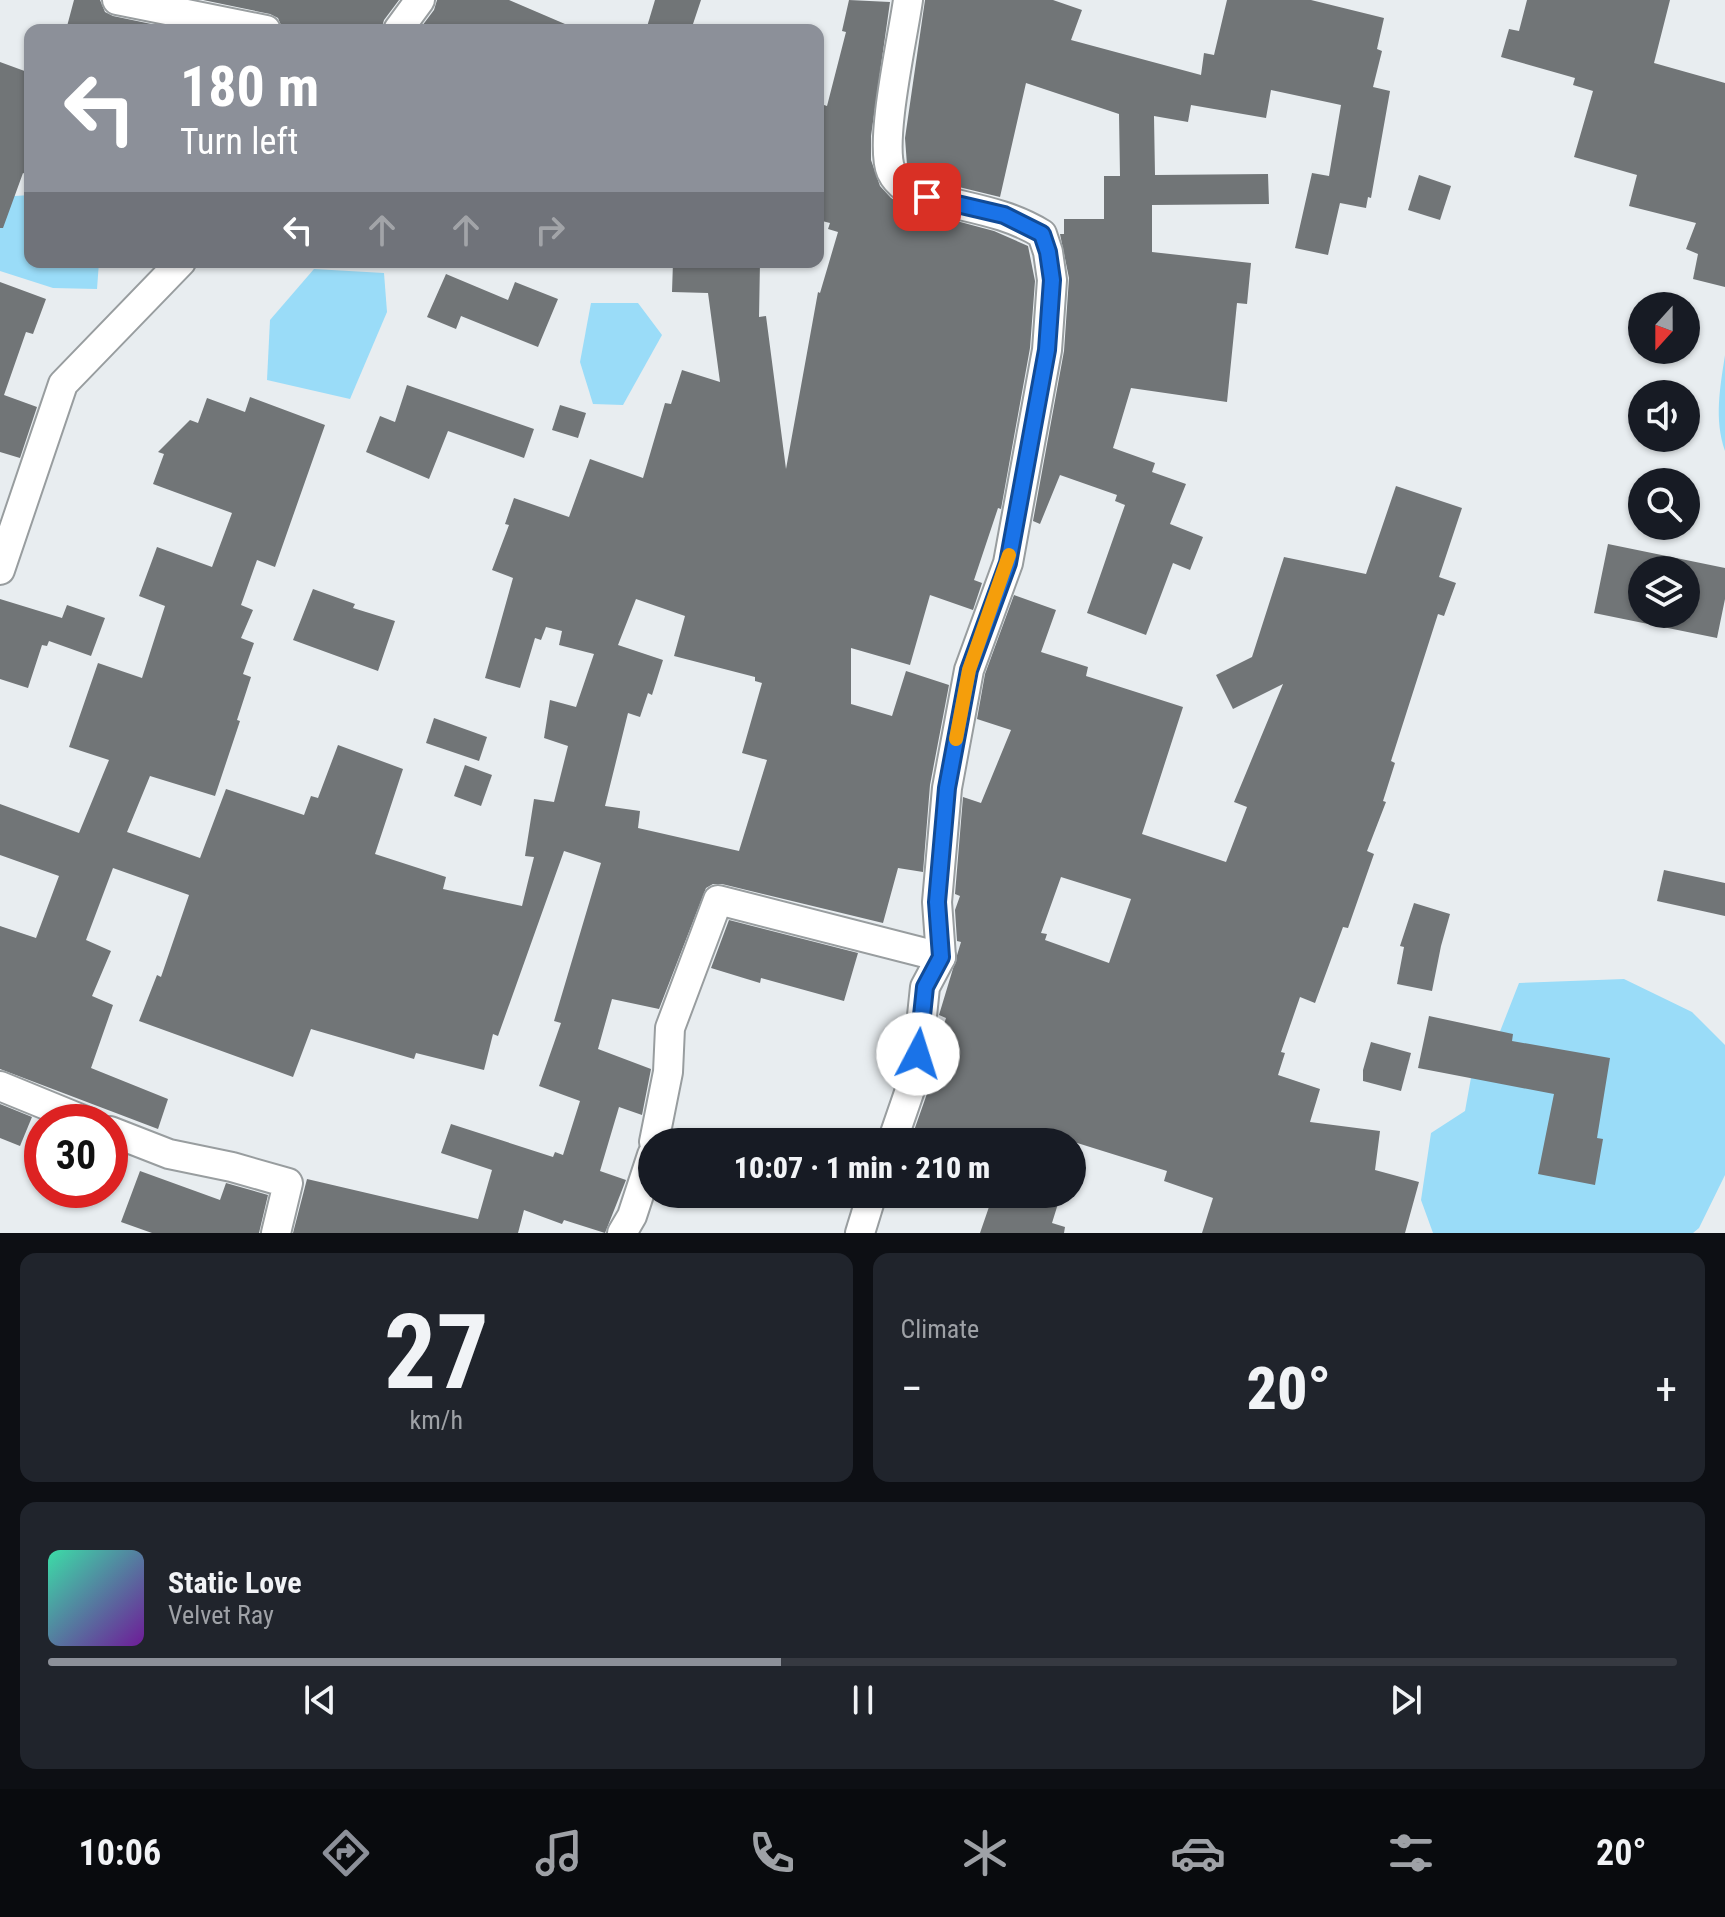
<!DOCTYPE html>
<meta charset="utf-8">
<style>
:root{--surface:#171b24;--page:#20242c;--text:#f1f3f6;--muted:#9ea1a6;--line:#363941;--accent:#8c9099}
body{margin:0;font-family:"Roboto Condensed",sans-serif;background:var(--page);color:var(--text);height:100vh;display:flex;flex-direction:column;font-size:30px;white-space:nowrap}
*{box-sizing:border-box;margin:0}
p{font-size:26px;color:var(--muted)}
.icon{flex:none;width:44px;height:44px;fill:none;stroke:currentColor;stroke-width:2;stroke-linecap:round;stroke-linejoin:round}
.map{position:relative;height:1233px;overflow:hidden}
.drawer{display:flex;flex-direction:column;gap:20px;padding:20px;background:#0d0f14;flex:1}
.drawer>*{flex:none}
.guide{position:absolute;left:24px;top:24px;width:800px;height:244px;border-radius:16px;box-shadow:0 2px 6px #0004;background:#8c9099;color:#fff;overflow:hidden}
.needle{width:52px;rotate:201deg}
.fabs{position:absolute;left:1628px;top:292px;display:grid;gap:16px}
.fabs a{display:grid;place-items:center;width:72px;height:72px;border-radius:50%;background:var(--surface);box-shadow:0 2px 6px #0004;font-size:40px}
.speed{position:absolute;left:24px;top:1104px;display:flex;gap:16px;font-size:40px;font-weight:700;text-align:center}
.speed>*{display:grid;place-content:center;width:104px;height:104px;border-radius:50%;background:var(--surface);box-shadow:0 2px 6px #0004;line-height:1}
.speed .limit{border:12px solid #d22;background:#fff;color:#111}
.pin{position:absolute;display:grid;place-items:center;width:68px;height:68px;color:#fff;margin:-34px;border-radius:16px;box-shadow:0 4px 12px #0006}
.me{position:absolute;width:88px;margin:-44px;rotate:5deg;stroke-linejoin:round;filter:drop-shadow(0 0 6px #0008)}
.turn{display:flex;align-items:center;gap:28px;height:168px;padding:0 24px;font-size:36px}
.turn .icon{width:104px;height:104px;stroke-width:2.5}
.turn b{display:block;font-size:56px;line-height:68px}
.lanes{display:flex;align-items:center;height:76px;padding:0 24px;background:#0003;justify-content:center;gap:40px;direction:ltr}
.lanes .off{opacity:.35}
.big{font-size:60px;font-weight:800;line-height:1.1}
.drawer .tile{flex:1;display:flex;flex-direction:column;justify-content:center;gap:12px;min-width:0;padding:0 28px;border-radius:16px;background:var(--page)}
.drawer .dial{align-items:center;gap:0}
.dial b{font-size:104px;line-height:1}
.song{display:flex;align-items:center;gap:24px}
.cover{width:96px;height:96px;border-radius:12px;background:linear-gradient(135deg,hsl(160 70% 55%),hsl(280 70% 35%))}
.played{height:8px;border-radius:4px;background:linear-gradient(90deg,var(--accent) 45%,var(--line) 45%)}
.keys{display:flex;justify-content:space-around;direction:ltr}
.heat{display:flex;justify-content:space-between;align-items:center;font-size:44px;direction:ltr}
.drawer .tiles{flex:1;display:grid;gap:20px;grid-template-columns:1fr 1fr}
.tile:last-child{grid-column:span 2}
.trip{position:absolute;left:638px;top:1128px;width:448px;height:80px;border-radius:40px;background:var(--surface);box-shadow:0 2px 6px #0004;font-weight:800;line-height:80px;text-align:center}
.tabs{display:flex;height:128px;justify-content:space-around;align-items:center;background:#090b0e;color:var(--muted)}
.tabs .icon{width:56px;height:56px}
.tabs .on{color:var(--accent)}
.tabs b{font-size:36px;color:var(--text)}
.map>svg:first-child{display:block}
</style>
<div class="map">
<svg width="1725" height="1233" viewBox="0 0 1725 1233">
<rect width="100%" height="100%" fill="#e8edf0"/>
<!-- water -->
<g fill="#9adcf8">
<path d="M30,195v67h69l-2,27 -44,-1 -53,-17v-74z"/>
<path d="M314,269l70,4 3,39 -37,87 -83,-19 3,-60z"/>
<path d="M591,303h47l24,32 -39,70 -30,-1 -13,-42z"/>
<path d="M1725,355v96c-11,-32 -5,-63 0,-96z"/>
<path d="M1624,979l68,33 33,33v130l-26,53 -6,5h-260l-12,-33 10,-67 34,-22 9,-50 25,-27 20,-51z"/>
</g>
<!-- building -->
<g fill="#717577" fill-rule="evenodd">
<path d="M74,0h26l5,12 8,4 67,14h-114z"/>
<path d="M203,0h196l-15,20 -3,10h-98l-5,-12 -8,-4z"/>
<path d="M437,0h72l70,30h-160l15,-20z"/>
<path d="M655,0h46l-10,30h-45z"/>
<path d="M849,0l41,2 -19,134v24l9,26 11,12 17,10 86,23 34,15 7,35 -5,67 -29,161 -3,-1 -24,72 8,3 -9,27 -43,-15 -20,70 -59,-17v56l41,12 14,-45 43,14 -19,100 -7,87 -25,-4 -15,55 -161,-39h-9l-7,4 -47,121 -47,-10 -14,50 53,20 -9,46 -23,-8 -19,64 26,9 -21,53 -41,-13 -2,4 -38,-14 -6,23h-225l14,-54 171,40 14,-49 -51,-17 10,-29 102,33 2,-5 8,3 17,-54 -41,-15 22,-63 -7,-2 47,-158 -37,-12 -66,185 -5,-2 -9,36 -68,-17 -2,6 -103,-30 -18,48 -154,-56 18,-46 4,2 28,-82 -76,-27 -27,72 25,11 -19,45 21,9 -22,63 77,31 -10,30 -158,-60v-143l36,12 23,-62 -59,-21v-51l79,29 30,-73 -40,-13 29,-84 44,15 23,-72 -26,-10 18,-49 55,20 20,-54 -79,-29 11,-30 -6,-2 32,-32 8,3 9,-25 38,14 5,-15 75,28 -50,142 -18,-7 -16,45 12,5 -12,28 13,5 -11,31 8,3 -14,43 3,1 -25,75 -65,-20 -23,56 73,26 26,-69 78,26 7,-19 7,2 20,-53 65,24 -28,85 71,23 -3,12 79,17 12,-49 -9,-1 9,-57 20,3 14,-56 -24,-8 6,-38 26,7 18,-53 -35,-9 3,-14 -16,-4 -5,13 -6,-2 -15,50 -35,-10 28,-100 -21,-8 17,-45 -4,-1 9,-26 55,19 21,-58 53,19 22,-75 6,1 11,-34 38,12 -12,-89 -36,-1 1,-30h87l-1,55 7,-1 20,153 32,-177 2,1 18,-61 -10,-3 2,-6 -12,-3v-117l9,3 19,-74 -4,-1zM636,599l49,17 -11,40 81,21v4l7,2 -20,70 25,7 -28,91 -101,-23 2,-17 -35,-5 23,-93 12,4 8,-24 4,2 11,-35 -45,-15z"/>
<path d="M925,0h128l29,10 -11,30 130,35 3,-22 10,2 13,-55h84l73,18 -7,31 5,2 -9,36 17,4 -19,107 -3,-1 -2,11 -26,-5 -12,52 -33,-7 17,-75 17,3 12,-71 -70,-15 -5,28 -75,-13 -3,17 -34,-6 1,59 113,-1 1,30 -117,1v47l99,11 -4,41 -10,-1 -10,99 -96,-14 -18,60 42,15 -3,9 34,12 -16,40 33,13 -13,33 -17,-7 -27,72 -59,-22 38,-108 -10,-4 2,-6 -57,-20 -20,49 -7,-3 31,-170 5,-73 -9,-44h4v-15h40v-43h16l-1,-62 -93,-31 -26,114 -70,-17 -16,-7 -7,-8 -2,-27z"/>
<path d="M1527,0h143l-16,63 71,20v204l-32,-8 5,-25 -12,-5 10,-26 -67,-17 8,-31 -63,-18 19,-66 -20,-6 2,-7 -74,-21 8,-28 10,2z"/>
<path d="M0,62l30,11v103l-7,-3 -20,55h-3z"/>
<path d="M1419,175l32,11 -11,34 -32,-10z"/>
<path d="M446,274l62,26 7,-18 43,17 -20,48 -77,-31 -5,13 -29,-12z"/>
<path d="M0,282l46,17 -13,35 -7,-2 -22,63 33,12 -17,51 -20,-6z"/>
<path d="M407,385l127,44 -10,29 -76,-27 -19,48 -63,-27 14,-36 15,6z"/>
<path d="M560,405l26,8 -8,25 -26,-8z"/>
<path d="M1396,486l66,22 -23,69 17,6 -12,33 -6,-2 -47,147 4,2 -12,38 3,1 -19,49 7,3 -26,74 -5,-1 -28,76 -15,-6 -19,55 4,1 -7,22 42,14 -10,33 70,9 -5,39 44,12 -14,51h-203l11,-35 -49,-17 3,-10 -93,-29h-164l19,-54 6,-35 11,-35 -7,-3 22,-73 -4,-1 -2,-31 5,-14 -5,-2 8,-97 18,6 30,-73 -34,-11 8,-45 29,-79 42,15 -15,42 47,15 -2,9 97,31 -41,127 84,28 21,-55 -13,-5 49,-118 -50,25 -17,-34 36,-18 32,-100 82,17zM1061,877l70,22 -22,64 -64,-23 2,-6 -6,-1z"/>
<path d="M1608,544l117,24v31l-8,39 -123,-25zM1642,570h44v44h-44z"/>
<path d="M313,589l42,15 -2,4 42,13 -17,50 -85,-31z"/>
<path d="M0,599l62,19 5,-13 38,13 -14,38 -42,-15 -2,5 -5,-1 -14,43 -28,-9z"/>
<path d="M434,718l53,19 -8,24 -53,-18z"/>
<path d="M465,765l27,10 -11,31 -27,-10z"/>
<path d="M1664,870l61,13v33l-68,-15z"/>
<path d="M1414,903l36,11 -9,32 -9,45 -35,-7 7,-37 -4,-1z"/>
<path d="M729,920l129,33 -14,48 -83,-23 -1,5 -49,-15z"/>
<path d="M1429,1016l84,18 -1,7 98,17 -13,80 6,1 -8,46 -57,-11 16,-80 -136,-26z"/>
<path d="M1371,1042l40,11 -10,38 -38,-10v-11z"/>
<path d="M0,1104l32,13 -12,29 -20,-8z"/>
<path d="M140,1171l80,29 6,-17 42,12 -9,38h-107l-31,-11z"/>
<path d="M1008,1194h53l-9,29 13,4 -1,6h-84l10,-29 13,4z"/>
</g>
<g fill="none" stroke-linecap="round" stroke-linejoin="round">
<!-- minor casing -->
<g stroke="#989d9f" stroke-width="32">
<g id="minor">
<path d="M117,0l149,30"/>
<path d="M398,30l22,-30"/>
<path d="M0,570l63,-186 118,-122"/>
<path d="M0,1086l88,36"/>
<path d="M110,1131l59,23 63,13 56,16 -12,50"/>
<path d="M654,1142l14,-70 2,-44 48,-128 223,57"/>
<path d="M892,1142l20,-58 6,-30 7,-67 16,-30 -4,-55 10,-114 22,-118 39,-107 39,-213 5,-70 -4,-28 -6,-18c-37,-23 -77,-26 -117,-38 -15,-5 -27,-10 -34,-25 -12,-29 12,-134 17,-171"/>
<path d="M622,1233l10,-17 20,-61"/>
<path d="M860,1233l12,-39"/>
</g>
</g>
<!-- minor -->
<use href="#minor" stroke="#fff" stroke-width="28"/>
</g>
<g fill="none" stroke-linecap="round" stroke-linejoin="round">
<!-- route casing -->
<g stroke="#114b97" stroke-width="20">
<path id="route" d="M918,1054l7,-67 16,-30 -4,-55 10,-114 22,-118 39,-107 39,-213 5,-70 -4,-28 -6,-18 -38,-19 -77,-18"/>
</g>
<!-- route -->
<use href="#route" stroke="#1a73e8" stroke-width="14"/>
<!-- slow -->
<path stroke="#f59e0b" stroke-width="14" d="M956,739l13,-69 40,-115"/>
</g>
</svg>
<div class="fabs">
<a><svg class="needle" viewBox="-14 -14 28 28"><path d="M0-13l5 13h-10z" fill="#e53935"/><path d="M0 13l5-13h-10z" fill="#9ea1a6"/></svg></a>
<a><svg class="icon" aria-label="sound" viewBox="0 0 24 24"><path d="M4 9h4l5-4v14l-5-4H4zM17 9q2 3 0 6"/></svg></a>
<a><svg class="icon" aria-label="search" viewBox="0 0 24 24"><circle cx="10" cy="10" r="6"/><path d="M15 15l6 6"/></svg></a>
<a><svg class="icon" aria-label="layers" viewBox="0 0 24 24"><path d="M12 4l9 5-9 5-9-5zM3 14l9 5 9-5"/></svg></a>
</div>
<div class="speed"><div class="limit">30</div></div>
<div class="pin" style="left:927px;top:197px;background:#d93025"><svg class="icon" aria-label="arrive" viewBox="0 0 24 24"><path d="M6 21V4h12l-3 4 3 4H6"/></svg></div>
<svg class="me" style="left:918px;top:1054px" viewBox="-20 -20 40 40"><circle r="19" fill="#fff"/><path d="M0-13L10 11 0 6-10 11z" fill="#1a73e8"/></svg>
<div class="trip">10:07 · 1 min · 210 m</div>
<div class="guide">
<div class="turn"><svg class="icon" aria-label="left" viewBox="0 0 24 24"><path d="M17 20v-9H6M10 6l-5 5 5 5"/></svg><div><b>180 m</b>Turn left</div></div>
<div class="lanes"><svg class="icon" aria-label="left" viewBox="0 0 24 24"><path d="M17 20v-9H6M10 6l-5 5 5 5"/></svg><svg class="icon off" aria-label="ahead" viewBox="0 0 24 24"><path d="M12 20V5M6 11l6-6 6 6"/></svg><svg class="icon off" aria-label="ahead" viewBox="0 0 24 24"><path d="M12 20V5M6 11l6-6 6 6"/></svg><svg class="icon off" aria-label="right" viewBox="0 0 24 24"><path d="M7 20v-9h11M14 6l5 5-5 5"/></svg></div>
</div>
</div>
<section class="drawer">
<div class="tiles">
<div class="tile dial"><b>27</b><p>km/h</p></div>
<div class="tile"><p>Climate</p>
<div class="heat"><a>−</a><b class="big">20°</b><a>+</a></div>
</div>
<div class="tile">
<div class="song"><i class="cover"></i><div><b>Static Love</b><p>Velvet Ray</p></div></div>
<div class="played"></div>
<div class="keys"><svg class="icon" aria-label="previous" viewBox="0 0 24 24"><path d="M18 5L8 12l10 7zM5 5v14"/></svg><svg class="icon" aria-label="pause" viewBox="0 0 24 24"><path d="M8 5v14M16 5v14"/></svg><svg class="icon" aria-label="next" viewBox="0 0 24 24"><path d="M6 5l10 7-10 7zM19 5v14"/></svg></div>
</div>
</div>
</section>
<nav class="tabs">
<b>10:06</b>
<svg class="icon on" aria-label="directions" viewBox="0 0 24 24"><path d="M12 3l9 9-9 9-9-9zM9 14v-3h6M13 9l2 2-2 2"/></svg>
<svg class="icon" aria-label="music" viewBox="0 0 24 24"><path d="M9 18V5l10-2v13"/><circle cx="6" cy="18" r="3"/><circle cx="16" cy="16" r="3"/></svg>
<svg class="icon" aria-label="phone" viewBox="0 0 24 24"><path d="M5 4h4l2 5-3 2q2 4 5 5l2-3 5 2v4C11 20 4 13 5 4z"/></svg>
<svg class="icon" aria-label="climate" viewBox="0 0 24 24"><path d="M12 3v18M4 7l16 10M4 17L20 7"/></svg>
<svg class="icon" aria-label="car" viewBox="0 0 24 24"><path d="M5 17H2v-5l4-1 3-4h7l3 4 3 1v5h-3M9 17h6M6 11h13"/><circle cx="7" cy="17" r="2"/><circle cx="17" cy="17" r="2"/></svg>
<svg class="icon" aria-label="filters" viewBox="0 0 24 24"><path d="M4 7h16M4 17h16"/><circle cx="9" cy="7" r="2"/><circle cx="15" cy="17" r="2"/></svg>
<b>20°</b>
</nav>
